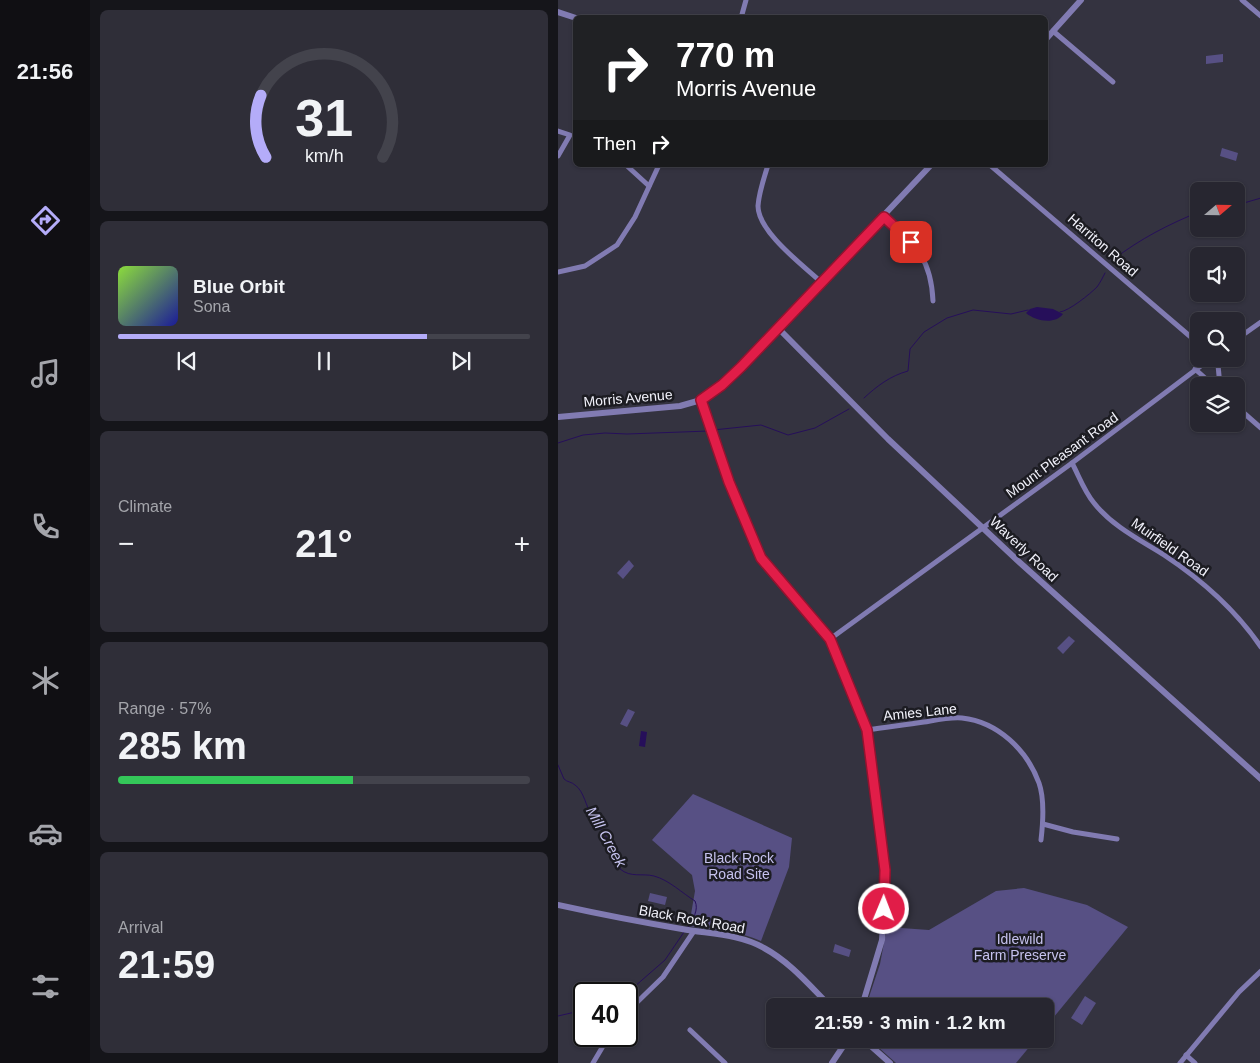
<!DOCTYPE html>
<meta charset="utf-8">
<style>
:root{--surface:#272630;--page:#2f2e38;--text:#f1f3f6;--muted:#a4a5ab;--line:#43434c;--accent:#b4acf9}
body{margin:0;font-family:Arial,sans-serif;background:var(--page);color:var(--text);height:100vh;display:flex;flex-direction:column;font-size:19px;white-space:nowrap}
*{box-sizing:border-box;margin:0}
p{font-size:16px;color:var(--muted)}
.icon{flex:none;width:28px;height:28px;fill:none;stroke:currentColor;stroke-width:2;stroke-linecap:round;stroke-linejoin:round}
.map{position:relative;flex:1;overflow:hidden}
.details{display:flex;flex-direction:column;gap:10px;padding:10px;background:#15151a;width:468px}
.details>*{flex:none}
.banner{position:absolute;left:15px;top:15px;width:475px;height:152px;border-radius:8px;box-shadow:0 1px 4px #0004,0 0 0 1px var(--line);background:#202124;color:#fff;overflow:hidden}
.needle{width:32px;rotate:70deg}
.buttons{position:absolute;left:632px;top:182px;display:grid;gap:10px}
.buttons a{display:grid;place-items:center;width:55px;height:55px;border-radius:8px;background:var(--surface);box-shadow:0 1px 4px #0004,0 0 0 1px var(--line);font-size:25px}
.speed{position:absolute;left:15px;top:982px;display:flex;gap:10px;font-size:25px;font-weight:700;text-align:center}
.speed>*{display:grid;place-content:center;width:65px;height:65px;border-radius:50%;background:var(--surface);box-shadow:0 1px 4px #0004,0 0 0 1px var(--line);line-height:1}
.speed .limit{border:2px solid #111;border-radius:8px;background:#fff;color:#111}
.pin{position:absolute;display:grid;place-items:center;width:42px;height:42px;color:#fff;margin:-21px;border-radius:10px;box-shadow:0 2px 8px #0006}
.me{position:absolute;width:55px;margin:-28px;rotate:1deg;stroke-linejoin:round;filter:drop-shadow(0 0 4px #0008)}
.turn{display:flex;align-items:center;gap:18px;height:105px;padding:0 20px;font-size:22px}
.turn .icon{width:65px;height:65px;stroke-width:2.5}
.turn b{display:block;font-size:35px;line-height:42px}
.then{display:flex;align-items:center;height:48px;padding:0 20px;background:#0003;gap:10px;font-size:19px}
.big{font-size:38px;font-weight:700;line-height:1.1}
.details .widget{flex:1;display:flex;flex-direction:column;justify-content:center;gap:8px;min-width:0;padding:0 18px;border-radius:8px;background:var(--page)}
.details .dial{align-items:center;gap:0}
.dial svg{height:130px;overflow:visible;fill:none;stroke:var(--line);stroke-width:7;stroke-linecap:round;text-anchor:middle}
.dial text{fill:var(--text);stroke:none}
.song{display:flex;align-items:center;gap:15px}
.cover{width:60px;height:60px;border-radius:8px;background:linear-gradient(135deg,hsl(90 70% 55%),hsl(240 70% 35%))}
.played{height:5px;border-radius:2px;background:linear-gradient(90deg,var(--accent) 75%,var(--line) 75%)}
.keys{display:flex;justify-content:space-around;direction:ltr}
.heat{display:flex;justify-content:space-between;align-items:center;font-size:28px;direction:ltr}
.charge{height:8px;border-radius:4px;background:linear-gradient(90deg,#34c759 57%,var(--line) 0)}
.trip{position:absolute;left:208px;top:998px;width:288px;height:50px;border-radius:8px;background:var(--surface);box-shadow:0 1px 4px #0004,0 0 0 1px var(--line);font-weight:700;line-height:50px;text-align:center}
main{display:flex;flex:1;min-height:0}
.tabs{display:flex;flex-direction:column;width:90px;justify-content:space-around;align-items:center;background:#100f13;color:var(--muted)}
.tabs .icon{width:35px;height:35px}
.tabs .selected{color:var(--accent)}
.tabs b{font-size:22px;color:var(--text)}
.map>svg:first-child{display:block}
</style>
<main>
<nav class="tabs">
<b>21:56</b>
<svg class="icon selected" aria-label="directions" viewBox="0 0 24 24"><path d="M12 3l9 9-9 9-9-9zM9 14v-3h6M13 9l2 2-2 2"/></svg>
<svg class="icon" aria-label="music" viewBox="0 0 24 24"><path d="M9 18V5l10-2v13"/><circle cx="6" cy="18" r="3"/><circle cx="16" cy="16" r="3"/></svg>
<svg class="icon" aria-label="phone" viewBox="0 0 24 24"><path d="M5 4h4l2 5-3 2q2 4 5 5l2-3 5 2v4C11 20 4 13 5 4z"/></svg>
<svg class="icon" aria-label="climate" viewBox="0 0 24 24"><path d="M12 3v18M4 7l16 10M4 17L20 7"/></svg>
<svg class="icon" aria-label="car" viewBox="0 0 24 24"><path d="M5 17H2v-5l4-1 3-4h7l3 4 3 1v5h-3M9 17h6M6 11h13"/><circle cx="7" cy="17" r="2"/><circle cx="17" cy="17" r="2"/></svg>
<svg class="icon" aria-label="filters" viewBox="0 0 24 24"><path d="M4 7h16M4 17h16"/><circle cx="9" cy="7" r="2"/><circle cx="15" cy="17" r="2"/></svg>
</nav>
<section class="details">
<div class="widget dial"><svg viewBox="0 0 100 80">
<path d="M14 69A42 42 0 1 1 86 69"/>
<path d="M14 69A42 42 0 0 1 11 31" stroke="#b4acf9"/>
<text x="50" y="56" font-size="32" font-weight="700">31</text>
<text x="50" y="72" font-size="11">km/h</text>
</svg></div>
<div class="widget">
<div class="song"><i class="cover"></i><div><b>Blue Orbit</b><p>Sona</p></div></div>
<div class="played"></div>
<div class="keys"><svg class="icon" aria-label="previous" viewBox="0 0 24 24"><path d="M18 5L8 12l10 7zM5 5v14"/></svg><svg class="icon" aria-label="pause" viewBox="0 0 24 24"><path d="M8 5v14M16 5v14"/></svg><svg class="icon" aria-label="next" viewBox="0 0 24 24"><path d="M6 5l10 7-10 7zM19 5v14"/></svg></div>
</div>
<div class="widget"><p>Climate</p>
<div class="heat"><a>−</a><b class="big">21°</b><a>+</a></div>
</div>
<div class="widget"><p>Range · 57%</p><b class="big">285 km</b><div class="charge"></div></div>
<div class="widget"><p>Arrival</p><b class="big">21:59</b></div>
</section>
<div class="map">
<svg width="703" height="1063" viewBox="0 0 703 1063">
<rect width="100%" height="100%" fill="#343340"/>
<!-- park -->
<g fill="#575084">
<path d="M665,54v8l-17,2v-8z"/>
<path d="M664,148l16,5 -2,8 -16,-5z"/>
<path d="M71,560l5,6 -11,13 -6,-6z"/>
<path d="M511,636l6,5 -12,13 -6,-6z"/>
<path d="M70,709l7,3 -8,15 -7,-3z"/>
<path d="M135,794l99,44 -3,29 -28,74c-21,-10 -49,-11 -72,-15l6,-35 -3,-16 -40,-35z"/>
<path d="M466,888l63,17 41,22 -84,102v-23h-178l14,-42 7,-37 42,3 67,-39z"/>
<path d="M92,893l17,4 -2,8 -17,-4z"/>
<path d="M277,944l16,6 -2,7 -16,-5z"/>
<path d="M527,996l11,7 -14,22 -11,-7z"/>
<path d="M311,1039h167l-20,24h-120z"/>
</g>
<!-- water -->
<g fill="#260f5a">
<path d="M479,307l16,2 10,5c-8,11 -28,7 -37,-1l4,-4z"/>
<path d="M83,731l6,1 -2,15 -6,-1z"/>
</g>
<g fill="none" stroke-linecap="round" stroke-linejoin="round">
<!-- stream -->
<g stroke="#260f5a" stroke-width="1">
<path d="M679,205l24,-7"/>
<path d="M556,259c26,-20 55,-35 85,-47"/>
<path d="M502,312c9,-1 30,-18 37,-25 3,-4 6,-10 8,-14"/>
<path d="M306,398c13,-12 26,-22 44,-27l2,-22 14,-17 23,-14 26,-8 38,4 17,-4"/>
<path d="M155,430l48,-5 27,10 27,-7 34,-19"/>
<path d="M0,443l25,-8 22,-2 22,1 82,-3"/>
<path d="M0,765l6,14c3,3 8,3 11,6 9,6 11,22 17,31 11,18 25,32 28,53 11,9 22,4 34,7 15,4 28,17 41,25 4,9 -2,18 -7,26"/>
<path d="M68,994l39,-34 19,-28"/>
<path d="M0,1016l26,-6"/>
</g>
<!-- minor -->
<g stroke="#817bb2" stroke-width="5">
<path d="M684,0l19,16"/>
<path d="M183,18l5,-18"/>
<path d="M495,31l60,51"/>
<path d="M0,131l12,4 -12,21"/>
<path d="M68,165l23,21"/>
<path d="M210,165c-4,13 -9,27 -10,41 0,26 46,60 63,76"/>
<path d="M432,165l209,179"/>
<path d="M326,217c31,28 47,40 49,84"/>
<path d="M0,272l27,-6 32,-21 18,-28 24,-52"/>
<path d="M679,339l24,-17"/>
<path d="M657,359l3,6 2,21"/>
<path d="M637,369l19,17"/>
<path d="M679,407l24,21"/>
<path d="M514,463c7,13 12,28 22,40 18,23 46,37 70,52 38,25 71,54 97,92"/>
<path d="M272,639l242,-176 138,-104"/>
<path d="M309,730c19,-3 38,-5 57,-8 12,-2 25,-5 38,-4 36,4 65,32 77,65 6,17 4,40 2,57"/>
<path d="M485,824l30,8 44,7"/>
<path d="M69,1012l36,-35 31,-46"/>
<path d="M132,1030l35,33"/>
<path d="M628,1055l9,8"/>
<path d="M35,1063l16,-27"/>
<path d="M622,1063l59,-71 22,-21"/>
</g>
<!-- tertiary -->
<g stroke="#817bb2" stroke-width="6">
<path d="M0,12l18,6"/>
<path d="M488,39l35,-39"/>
<path d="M221,329l109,110 129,121 244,219"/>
<path d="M143,400l28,82 32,76 69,81 37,91 18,140 -1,39 -2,31 -20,66"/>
<path d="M0,417l122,-11 21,-6 21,-15 19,-18 190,-202"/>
<path d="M0,905c41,9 82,17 124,24 27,5 58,5 82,19 26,14 46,38 66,58"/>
<path d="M305,1039l27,24"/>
<path d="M274,1063l16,-24"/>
</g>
</g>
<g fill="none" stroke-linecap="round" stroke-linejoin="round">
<!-- route casing -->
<g stroke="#92132f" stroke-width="12">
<path id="route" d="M326,909l1,-39 -18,-140 -37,-91 -69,-81 -32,-76 -28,-82 21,-15 19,-18 143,-150 27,25"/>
</g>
<!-- route -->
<use href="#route" stroke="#e11d48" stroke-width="9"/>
</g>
<g text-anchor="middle" stroke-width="5" stroke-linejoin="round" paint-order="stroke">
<!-- street labels -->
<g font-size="14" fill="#f2f2fb" stroke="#1c1c22">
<text transform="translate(545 245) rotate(41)" y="5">Harriton Road</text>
<text transform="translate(70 398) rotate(-5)" y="5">Morris Avenue</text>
<text transform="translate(504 455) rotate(-36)" y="5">Mount Pleasant Road</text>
<text transform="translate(612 547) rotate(35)" y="5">Muirfield Road</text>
<text transform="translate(466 549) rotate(43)" y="5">Waverly Road</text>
<text transform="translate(362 712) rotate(-6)" y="5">Amies Lane</text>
<text transform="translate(134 919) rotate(10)" y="5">Black Rock Road</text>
</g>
<!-- park labels -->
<g font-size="14" fill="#c6c2ee" stroke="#1c1c22">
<text x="181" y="863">Black Rock<tspan x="181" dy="16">Road Site</tspan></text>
<text x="462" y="944">Idlewild<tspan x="462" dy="16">Farm Preserve</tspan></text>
</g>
<!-- water labels -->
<g font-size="15" font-style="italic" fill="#c7c4f0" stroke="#1c1c22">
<text transform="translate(48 837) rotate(61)" y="5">Mill Creek</text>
</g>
</g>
</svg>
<div class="buttons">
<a><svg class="needle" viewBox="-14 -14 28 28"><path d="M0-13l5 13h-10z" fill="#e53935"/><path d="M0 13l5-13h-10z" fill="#a4a5ab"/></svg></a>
<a><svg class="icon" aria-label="sound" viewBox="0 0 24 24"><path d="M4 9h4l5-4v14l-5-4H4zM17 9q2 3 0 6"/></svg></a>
<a><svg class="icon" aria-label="search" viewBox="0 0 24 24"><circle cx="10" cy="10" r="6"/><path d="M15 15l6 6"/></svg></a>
<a><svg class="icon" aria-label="layers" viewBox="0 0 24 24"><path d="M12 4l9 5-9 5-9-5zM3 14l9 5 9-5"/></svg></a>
</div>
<div class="speed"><div class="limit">40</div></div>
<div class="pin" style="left:353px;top:242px;background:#d93025"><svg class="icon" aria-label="arrive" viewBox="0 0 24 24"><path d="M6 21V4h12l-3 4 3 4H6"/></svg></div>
<svg class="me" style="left:326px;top:909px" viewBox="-20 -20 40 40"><circle r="17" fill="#e11d48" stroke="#fff" stroke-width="3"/><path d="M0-11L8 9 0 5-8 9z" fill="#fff"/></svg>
<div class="trip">21:59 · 3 min · 1.2 km</div>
<div class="banner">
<div class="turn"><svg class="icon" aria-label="right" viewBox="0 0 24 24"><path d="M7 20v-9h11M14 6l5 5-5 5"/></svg><div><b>770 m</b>Morris Avenue</div></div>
<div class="then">Then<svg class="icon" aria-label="right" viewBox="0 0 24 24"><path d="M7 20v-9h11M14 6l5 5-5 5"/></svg></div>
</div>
</div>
</main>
